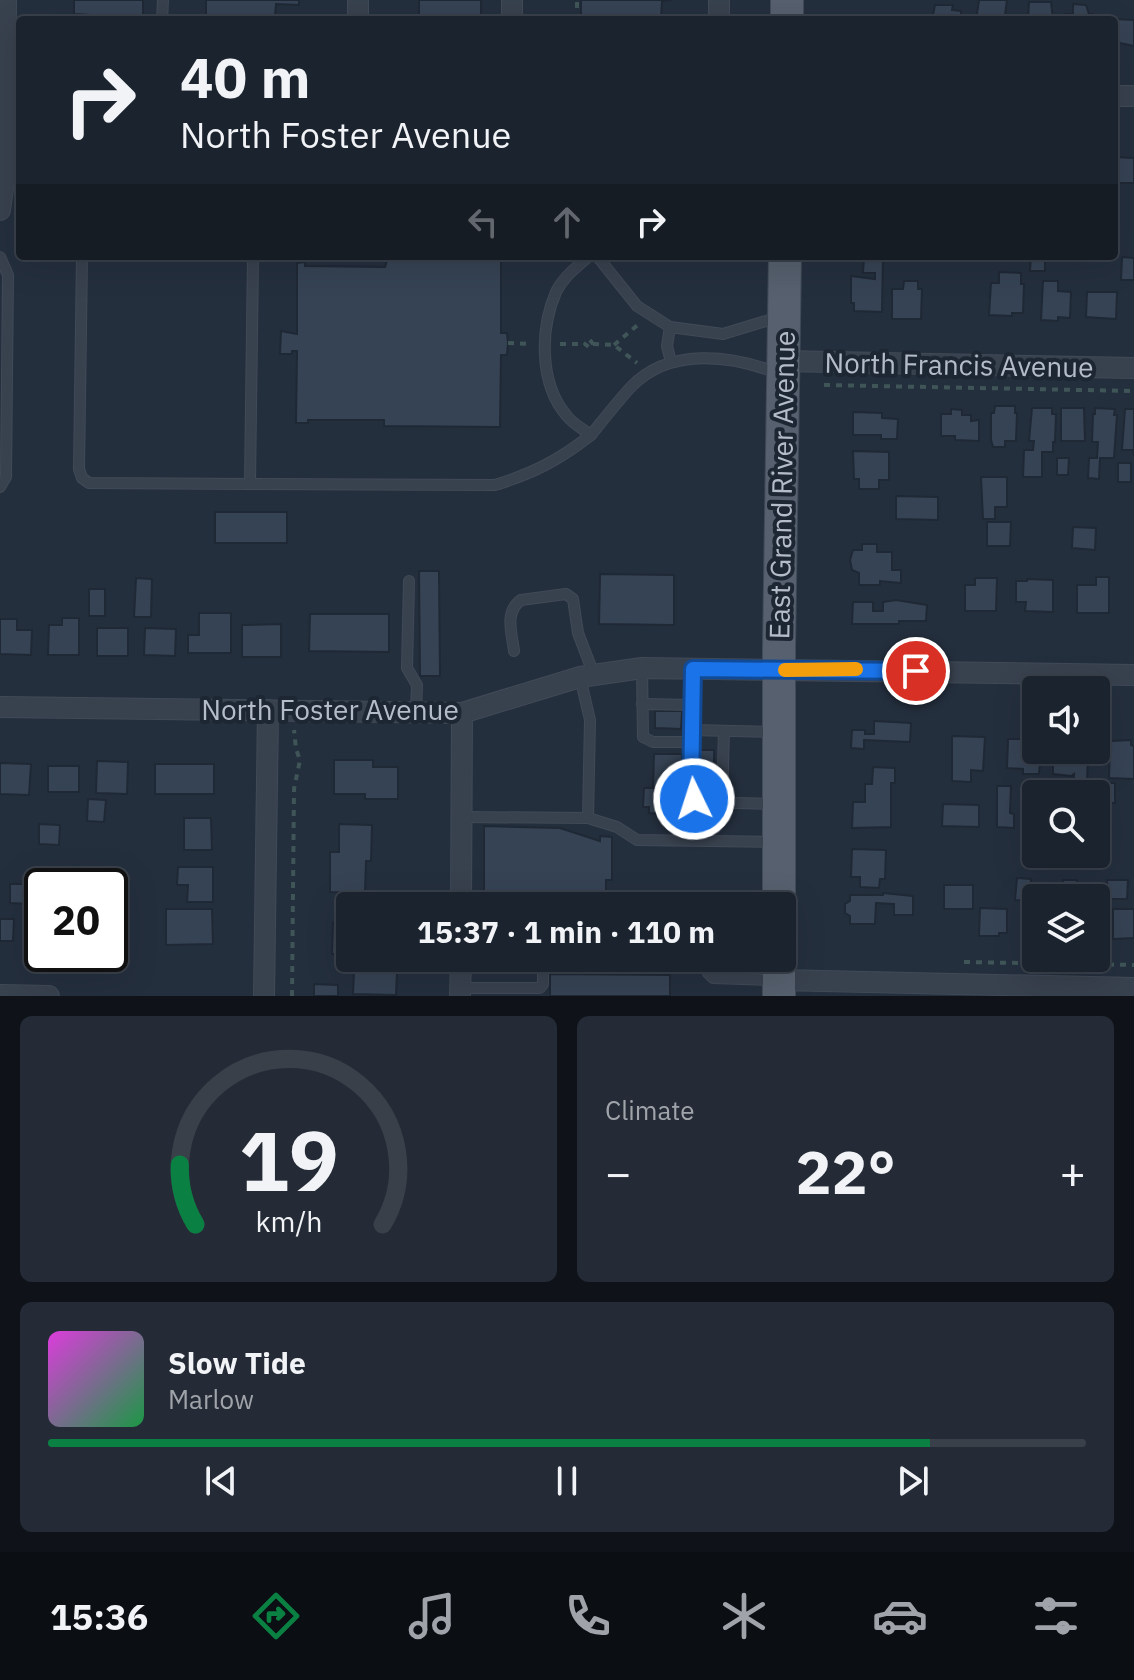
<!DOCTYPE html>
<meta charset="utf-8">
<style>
:root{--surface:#1b232e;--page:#242b36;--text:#f1f3f6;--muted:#a0a4aa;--line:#39404a;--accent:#0b8043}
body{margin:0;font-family:"IBM Plex Sans",sans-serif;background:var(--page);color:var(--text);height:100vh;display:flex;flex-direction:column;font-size:30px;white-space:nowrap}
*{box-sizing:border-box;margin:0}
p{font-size:26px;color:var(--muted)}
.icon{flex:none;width:44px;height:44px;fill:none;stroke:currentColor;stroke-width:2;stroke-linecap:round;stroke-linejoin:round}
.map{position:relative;height:996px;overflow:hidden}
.side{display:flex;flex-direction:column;gap:20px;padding:20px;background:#0f1319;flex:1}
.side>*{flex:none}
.top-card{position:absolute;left:16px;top:16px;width:1102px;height:244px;border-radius:8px;box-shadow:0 8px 32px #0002,0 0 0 2px var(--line);background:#1b232e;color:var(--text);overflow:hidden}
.controls{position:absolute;left:1022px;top:676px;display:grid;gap:16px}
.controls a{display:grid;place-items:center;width:88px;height:88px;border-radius:8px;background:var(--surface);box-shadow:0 8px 32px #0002,0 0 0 2px var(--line);font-size:40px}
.speed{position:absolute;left:24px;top:868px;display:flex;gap:16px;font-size:40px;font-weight:700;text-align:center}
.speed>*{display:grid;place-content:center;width:104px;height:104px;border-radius:50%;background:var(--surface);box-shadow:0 8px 32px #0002,0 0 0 2px var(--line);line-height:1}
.speed .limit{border:4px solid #111;border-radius:12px;background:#fff;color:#111}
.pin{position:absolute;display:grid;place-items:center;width:68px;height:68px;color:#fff;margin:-34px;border:4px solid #fff;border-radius:50%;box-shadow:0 2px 8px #0007}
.me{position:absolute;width:88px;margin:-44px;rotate:356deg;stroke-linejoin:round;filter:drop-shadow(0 0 6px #0008)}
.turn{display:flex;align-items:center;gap:28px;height:168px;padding:0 32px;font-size:36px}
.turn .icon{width:104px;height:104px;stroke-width:2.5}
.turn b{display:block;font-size:56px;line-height:68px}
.lanes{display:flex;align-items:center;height:76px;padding:0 32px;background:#0003;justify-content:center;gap:40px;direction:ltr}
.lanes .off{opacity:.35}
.big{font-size:60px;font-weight:700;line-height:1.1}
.side .card{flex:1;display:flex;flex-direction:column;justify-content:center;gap:12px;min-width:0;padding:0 28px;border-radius:12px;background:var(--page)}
.side .dial{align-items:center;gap:0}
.dial svg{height:208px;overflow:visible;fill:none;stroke:var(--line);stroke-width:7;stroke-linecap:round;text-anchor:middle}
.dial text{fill:var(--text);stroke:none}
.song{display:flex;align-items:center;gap:24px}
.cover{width:96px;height:96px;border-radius:12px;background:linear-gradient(135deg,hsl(300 70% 55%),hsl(140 70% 35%))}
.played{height:8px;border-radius:4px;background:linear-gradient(90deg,var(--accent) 85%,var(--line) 85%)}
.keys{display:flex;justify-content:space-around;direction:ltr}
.heat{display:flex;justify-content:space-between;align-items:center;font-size:44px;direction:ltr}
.side .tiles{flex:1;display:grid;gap:20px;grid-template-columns:1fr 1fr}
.card:last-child{grid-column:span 2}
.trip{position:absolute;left:336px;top:892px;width:460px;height:80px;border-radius:8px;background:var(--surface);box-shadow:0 8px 32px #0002,0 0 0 2px var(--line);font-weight:700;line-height:80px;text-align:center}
.menu{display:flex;height:128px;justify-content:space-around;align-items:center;background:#0b0e12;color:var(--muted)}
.menu .icon{width:56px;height:56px}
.menu .current{color:var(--accent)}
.menu b{font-size:36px;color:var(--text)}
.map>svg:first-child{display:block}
</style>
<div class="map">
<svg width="1134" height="996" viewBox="0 0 1134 996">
<rect width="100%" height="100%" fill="#242f3e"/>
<!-- building -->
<g fill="#364354" stroke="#1f2835" stroke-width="2">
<path d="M74,0h69v18l-69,-4z"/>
<path d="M206,0h93v5l-23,-1 -1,12 -30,-1v5l-39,-1z"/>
<rect x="419" y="0" width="62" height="20"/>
<path d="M581,0h91l-10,1 -1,19h-80z"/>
<path d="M979,0h28l-2,15h10v5h-39z"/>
<path d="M1029,2h22l2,18h-25z"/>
<path d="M1073,4l13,1 3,9h4v6h-29l1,-6h8z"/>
<path d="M935,5h18l-1,5 9,1v9h-29z"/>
<path d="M1116,19l18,1v26l-19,-4z"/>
<path d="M1114,157l20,1v25h-20z"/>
<path d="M864,256h19l-1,56 -28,-1v-8h-3v-27l24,3v-6h-12z"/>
<path d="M1031,256h14v15h-15z"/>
<path d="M388,257h13v3l100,1v72h6l1,10 -1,12h-6l-1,72 -116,-1v-6h-76v3h-12l1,-72h-5v3h-12l1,-23 16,3v-71l8,-1v4l80,1z"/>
<path d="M1122,257l12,1v22h-13z"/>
<path d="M999,272l22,1v11h3l-1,29h-11v3l-23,-1 2,-32h8z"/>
<path d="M904,281h14v8h4l-1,30h-29v-30h11z"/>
<path d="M1043,281h15v10l13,1 -1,26 -12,-1v4l-17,-1z"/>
<path d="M1087,292h30l-1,27 -30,-2z"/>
<path d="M995,406h20v7h2l-1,28h-11v6h-12l-2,-7v-27h3z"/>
<path d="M1032,408h20v6h4l-1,28h-2v10h-11v25h-19l1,-27h9l1,-9h-5z"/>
<path d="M1061,408h23l1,33h-24z"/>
<path d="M1095,408l20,1 -1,6h3l-3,43h-14l-1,21 -11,-1 1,-20h8l1,-16h-6l1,-28h2z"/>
<path d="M951,409l11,1v5h9v6l8,-1v21l-24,-1v-4h-14v-22h10z"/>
<path d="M1125,409h9v47l-1,-6h-11z"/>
<path d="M853,412l29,1v5l16,1 -1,20h-16v-4h-28z"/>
<path d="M853,451l36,1v28h-10v9h-20v-10h-5z"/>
<path d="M1057,458h12l-1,17h-11z"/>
<rect x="1118" y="463" width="13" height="19"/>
<path d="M981,477h26v30h-12v12h-12z"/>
<path d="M896,496l42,1v23l-42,-1z"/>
<rect x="215" y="512" width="72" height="31"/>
<path d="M987,522h24l-1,24h-23z"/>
<path d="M1073,527l23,1 -1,22 -23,-2z"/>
<path d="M862,544h15v8h15v18h9v13l-21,-2v4h-21v-12l-7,-3 -2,-10 3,-10h9z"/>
<path d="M419,571h20l1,105h-20z"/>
<path d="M600,574l74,1v50l-75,-1z"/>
<path d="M1096,577h13v36h-32v-28h19z"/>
<path d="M136,578l16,1 -1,38h-17z"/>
<path d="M975,578h22l-1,33h-31v-26h10z"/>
<path d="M1027,579l26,1v32l-28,-1 1,-9h-10v-21h11z"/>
<rect x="89" y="589" width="16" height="27"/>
<path d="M896,600l31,5 -1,16h-27v3h-47l1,-22h20v9h10v-9z"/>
<path d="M199,613h32v40h-43v-18h11z"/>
<path d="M310,614h79v38l-80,-1z"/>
<path d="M62,618h17v37h-31l1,-30h13z"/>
<path d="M0,619h17v11h15l-1,25 -31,-1z"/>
<path d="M281,624v33h-39v-32z"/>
<rect x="97" y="628" width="31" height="28"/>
<path d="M145,628l31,1 -1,27 -31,-1z"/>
<path d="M655,711h27l-1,18 -26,-1z"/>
<path d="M874,721l37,2 -1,19 -46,-2v9l-13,-1 1,-18h13v4h9z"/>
<path d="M952,736l33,1 -2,34 -12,-1v12l-19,-1z"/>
<path d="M1008,739h24v23h8l-1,12h-16v-5l-16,-1z"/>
<path d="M1131,740v5l3,1v33l-25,-1 1,-37z"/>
<path d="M695,750h19v29h-20z"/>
<path d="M1053,750h35l-1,36h-14l1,-12 -3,2 -18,-2z"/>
<path d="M654,754h28l-1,60 -32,-1v-6h-6l1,-19h9z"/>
<path d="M334,760h39v7h25v32h-33v-5h-31z"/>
<path d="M97,761l31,1 -1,32 -31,-1z"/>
<path d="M0,763l31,1 -2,31 -29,-1z"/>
<rect x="155" y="764" width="59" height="30"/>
<rect x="48" y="766" width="31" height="26"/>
<path d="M873,767l22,1v15h-4v44l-39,1 1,-26h12v-18h7z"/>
<path d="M1101,783h14v20l-14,-1z"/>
<path d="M997,786h14l-1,27 4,1v14l-17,-1z"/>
<path d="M88,799l18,1 -2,22 -17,-1z"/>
<path d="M943,804l36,1v22l-37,-1z"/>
<path d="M184,818h27l1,32h-28z"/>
<path d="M39,824l21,1 -1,20 -20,-1z"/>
<path d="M339,824l33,1 -1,36h-5l-1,32 -35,-1v-40h9z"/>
<path d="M484,826l76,2 40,13v-5l12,1v43h-6v26h-122z"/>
<path d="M852,849l34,1 -1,29h-5l-1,9 -19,-1v-10h-9z"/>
<path d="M178,867h35v35h-26l1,-17h-11z"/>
<path d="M1017,878l14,1 -1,22 -15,-1z"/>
<rect x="1063" y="880" width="14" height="18"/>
<path d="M1107,880h21l-1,19h-20z"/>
<path d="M10,884h19v20l-19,-1z"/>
<rect x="944" y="885" width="29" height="24"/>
<path d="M883,893l30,3v19h-19v-11l-18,-1 -1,21h-25v-8l-5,-3v-9l5,-3v-6h33z"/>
<path d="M980,908l27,1v24h-8v3h-20z"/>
<path d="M166,909h46l1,35 -47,1z"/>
<rect x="1027" y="909" width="9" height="25"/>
<path d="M1113,909h21v29l-21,1z"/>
<path d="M110,917h19l-2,27h-17z"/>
<path d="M0,919h14l-1,22h-13z"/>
<path d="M333,922l17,1v31h-18z"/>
<path d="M354,971l43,1 -1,23 -43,-1z"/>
<path d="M550,974l120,1v21h-120z"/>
<path d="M314,984l24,1v11h-24z"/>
</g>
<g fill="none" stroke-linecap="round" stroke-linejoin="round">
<!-- service casing -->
<g stroke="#414a57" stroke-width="12">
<g id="service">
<path d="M162,20l1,-20"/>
<path d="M82,256l-3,213 3,9 7,5 161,1 3,-228"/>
<path d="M589,256c-12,11 -26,21 -33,36 -16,37 -17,92 11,124 6,8 16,13 24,19 13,-16 26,-33 40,-48 38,-40 100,-32 146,-14"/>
<path d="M597,256l40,50 33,21 53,7 56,-17"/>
<path d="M0,257l8,18 -2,202 -6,10"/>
<path d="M670,327l-3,19 4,16"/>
<path d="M250,484l245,1c39,-12 64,-25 96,-50"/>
<path d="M409,581l-2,87 10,17 -1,27"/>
<path d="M514,651c-2,-17 -10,-39 7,-51l45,-6 7,5 5,34 16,42"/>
<path d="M642,668l1,69 10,5h39"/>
<path d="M693,669l-2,124 3,6 8,3 72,2"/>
<path d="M642,704l51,1"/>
<path d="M692,730l81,2"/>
<path d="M722,803l2,-72"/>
<path d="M461,817l127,1 2,-98 -10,-43"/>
<path d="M588,818l29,9 20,13 139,2"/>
<path d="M702,958l6,15 5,5 60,2"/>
<path d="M460,988h80l3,-4v-26"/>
</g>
</g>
<!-- minor casing -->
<g stroke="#414a57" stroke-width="22">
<g id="minor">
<path d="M358,20v-20"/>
<path d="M512,20v-20"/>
<path d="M719,20v-20"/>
<path d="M1114,96h20"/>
<path d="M0,210l5,-35 1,-175"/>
<path d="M783,361l351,7"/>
<path d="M0,707l462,6 118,-36 62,-9 492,7"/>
<path d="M461,906l1,-193"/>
<path d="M779,980l355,8"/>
<path d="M0,995l49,1"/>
<path d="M264,996l4,-286"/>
<path d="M460,996l1,-38"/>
</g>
</g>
<!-- primary casing -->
<g stroke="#414a57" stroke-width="34">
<g id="primary">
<path d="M787,0v20"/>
<path d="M779,906v-258l6,-392"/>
<path d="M779,958v38"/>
</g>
</g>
<!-- path -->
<g stroke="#3f5557" stroke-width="4" stroke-dasharray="6 6" stroke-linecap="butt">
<path d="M577,20v-20"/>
<path d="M590,340l3,4 -3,4 -5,-4z"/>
<path d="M508,343l23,1"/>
<path d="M560,344h25"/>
<path d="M593,344l21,1 23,18"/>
<path d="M614,345l26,-22"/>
<path d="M824,385l310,6"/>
<path d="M964,962l170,3"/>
<path d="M292,996l2,-207 6,-29 -4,-11 -2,-19"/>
</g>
<!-- service -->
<use href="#service" stroke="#38414e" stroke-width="10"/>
<!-- minor -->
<use href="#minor" stroke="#38414e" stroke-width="20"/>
<!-- primary -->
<use href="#primary" stroke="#56606e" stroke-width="32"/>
</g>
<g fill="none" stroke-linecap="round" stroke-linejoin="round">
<!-- route casing -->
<g stroke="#114b97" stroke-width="20">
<path id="route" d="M694,799l-3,-6 2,-124 223,2"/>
</g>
<!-- route -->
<use href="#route" stroke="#1a73e8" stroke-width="14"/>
<!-- slow -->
<path stroke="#f59e0b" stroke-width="14" d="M785,670l71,-1"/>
</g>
<g text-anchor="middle" stroke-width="8" stroke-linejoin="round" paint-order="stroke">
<!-- street labels -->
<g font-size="28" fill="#b4bcc9" stroke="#1d2633">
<text transform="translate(959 365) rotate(1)" y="10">North Francis Avenue</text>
<text transform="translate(782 485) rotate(-89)" y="10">East Grand River Avenue</text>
<text x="330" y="720">North Foster Avenue</text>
</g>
</g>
</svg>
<div class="controls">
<a><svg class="icon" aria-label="sound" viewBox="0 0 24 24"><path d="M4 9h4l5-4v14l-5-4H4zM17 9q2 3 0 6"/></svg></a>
<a><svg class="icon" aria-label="search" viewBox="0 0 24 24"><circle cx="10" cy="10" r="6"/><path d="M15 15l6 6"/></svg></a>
<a><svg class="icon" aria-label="layers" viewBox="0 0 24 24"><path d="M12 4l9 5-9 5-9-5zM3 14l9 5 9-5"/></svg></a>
</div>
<div class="speed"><div class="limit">20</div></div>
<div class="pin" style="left:916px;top:671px;background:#d93025"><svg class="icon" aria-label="arrive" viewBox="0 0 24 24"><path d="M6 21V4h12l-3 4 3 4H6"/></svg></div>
<svg class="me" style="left:694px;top:799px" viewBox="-20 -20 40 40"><circle r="17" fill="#1a73e8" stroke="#fff" stroke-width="3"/><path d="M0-11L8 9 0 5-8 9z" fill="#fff"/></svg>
<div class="trip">15:37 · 1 min · 110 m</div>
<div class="top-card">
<div class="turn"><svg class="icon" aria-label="right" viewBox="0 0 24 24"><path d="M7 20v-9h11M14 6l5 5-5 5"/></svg><div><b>40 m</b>North Foster Avenue</div></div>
<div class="lanes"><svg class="icon off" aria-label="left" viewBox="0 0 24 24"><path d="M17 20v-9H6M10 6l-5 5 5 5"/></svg><svg class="icon off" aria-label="ahead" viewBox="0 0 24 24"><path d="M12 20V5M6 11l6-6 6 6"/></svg><svg class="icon" aria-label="right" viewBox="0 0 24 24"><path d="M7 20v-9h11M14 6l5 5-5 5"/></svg></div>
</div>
</div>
<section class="side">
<div class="tiles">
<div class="card dial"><svg viewBox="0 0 100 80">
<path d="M14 69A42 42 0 1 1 86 69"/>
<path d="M14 69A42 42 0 0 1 8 46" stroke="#0b8043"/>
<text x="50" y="56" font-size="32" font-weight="700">19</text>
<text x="50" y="72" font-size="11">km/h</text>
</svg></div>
<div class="card"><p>Climate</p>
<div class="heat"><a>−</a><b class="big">22°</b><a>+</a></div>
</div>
<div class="card">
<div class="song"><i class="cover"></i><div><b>Slow Tide</b><p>Marlow</p></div></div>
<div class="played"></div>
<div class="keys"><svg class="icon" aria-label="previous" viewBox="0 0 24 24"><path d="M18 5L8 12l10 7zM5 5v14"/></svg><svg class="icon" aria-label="pause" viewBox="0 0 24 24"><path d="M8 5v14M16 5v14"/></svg><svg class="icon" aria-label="next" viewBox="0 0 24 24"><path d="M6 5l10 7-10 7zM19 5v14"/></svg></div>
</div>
</div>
</section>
<nav class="menu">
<b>15:36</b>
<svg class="icon current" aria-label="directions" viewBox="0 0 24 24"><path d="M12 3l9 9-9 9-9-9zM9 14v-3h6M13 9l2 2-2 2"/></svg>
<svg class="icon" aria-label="music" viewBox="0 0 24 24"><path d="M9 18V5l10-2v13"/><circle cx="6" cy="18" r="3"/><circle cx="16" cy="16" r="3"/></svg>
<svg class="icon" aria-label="phone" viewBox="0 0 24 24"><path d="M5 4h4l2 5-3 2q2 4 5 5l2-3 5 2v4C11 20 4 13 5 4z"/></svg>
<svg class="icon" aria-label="climate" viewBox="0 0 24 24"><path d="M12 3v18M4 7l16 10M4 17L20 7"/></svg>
<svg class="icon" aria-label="car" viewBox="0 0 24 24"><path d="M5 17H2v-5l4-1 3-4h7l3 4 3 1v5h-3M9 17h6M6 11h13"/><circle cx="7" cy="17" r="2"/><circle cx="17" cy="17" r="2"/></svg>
<svg class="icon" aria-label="filters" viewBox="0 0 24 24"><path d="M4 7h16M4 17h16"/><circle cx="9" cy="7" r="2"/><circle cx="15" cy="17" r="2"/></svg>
</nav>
